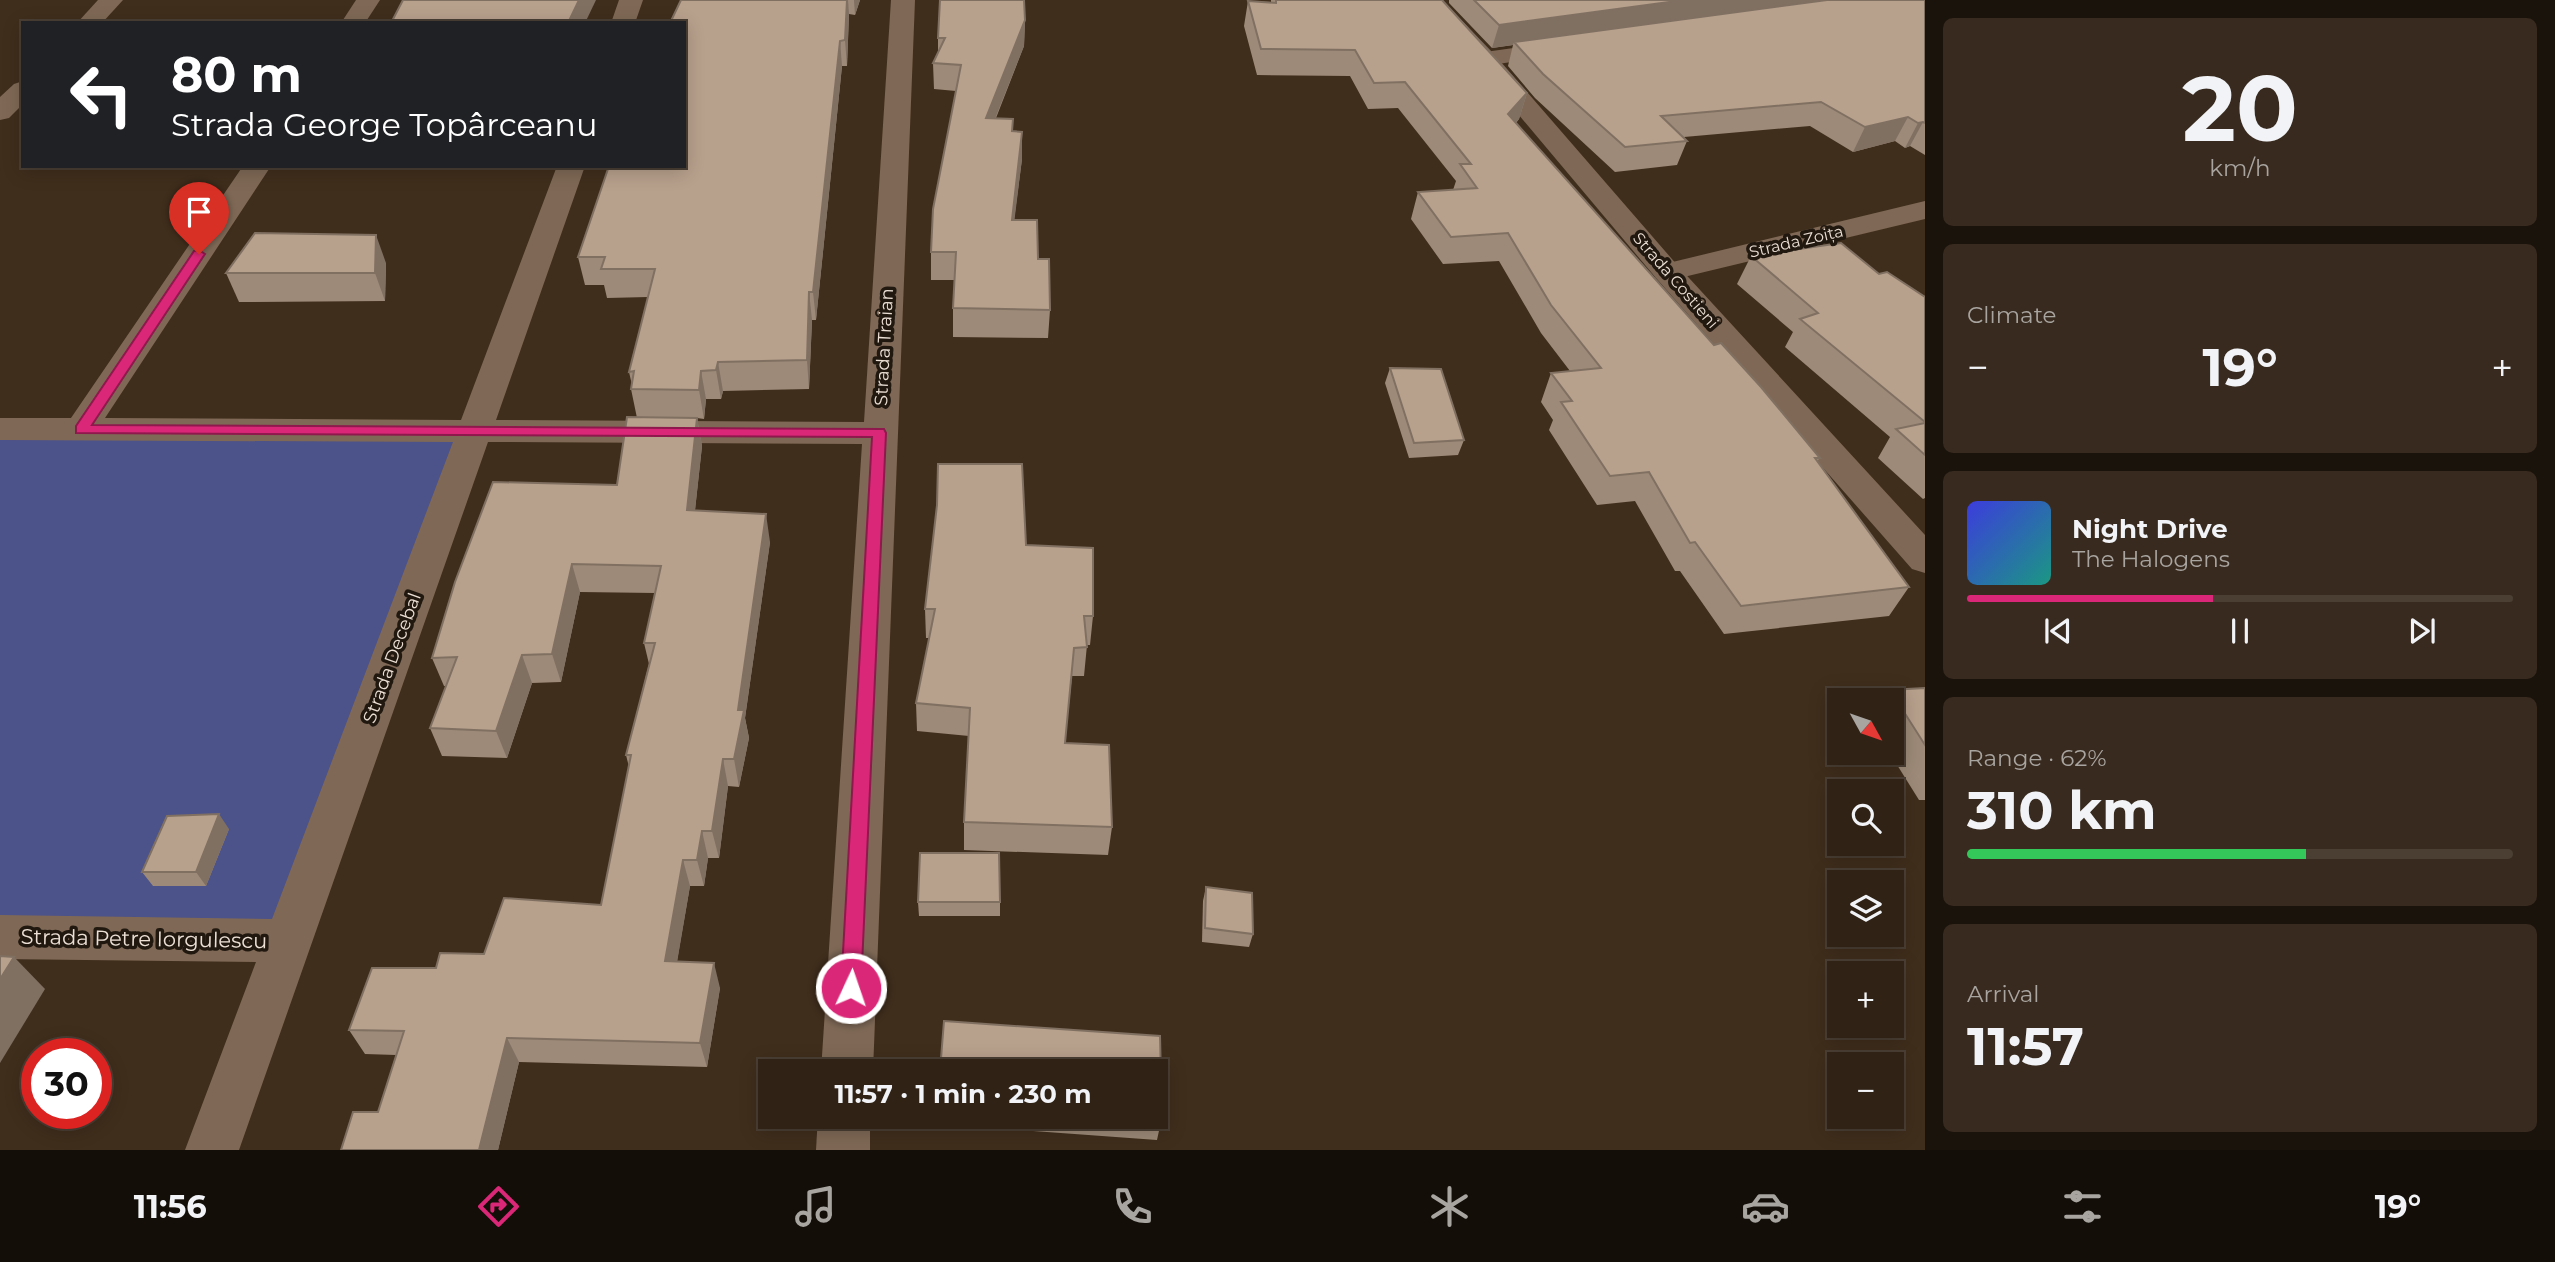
<!DOCTYPE html>
<meta charset="utf-8">
<style>
:root{--surface:#302215;--page:#382a1e;--text:#f1f3f6;--muted:#a8a4a0;--line:#4b3f34;--accent:#db2777}
body{margin:0;font-family:Montserrat,sans-serif;background:var(--page);color:var(--text);height:100vh;display:flex;flex-direction:column;font-size:26px;white-space:nowrap}
*{box-sizing:border-box;margin:0}
p{font-size:23px;color:var(--muted)}
.icon{flex:none;width:38px;height:38px;fill:none;stroke:currentColor;stroke-width:2;stroke-linecap:round;stroke-linejoin:round}
.map{position:relative;flex:1;overflow:hidden}
.drawer{display:flex;flex-direction:column;gap:18px;padding:18px;background:#1a130c;width:630px}
.drawer>*{flex:none}
.banner{position:absolute;left:21px;top:21px;width:665px;height:147px;border-radius:0px;box-shadow:0 4px 18px #0003,0 0 0 2px var(--line);background:#202124;color:#fff;overflow:hidden}
.needle{width:46px;rotate:130deg}
.controls{position:absolute;left:1827px;top:688px;display:grid;gap:14px}
.controls a{display:grid;place-items:center;width:77px;height:77px;border-radius:0px;background:var(--surface);box-shadow:0 4px 18px #0003,0 0 0 2px var(--line);font-size:35px}
.speed{position:absolute;left:21px;top:1038px;display:flex;gap:14px;font-size:35px;font-weight:700;text-align:center}
.speed>*{display:grid;place-content:center;width:91px;height:91px;border-radius:50%;background:var(--surface);box-shadow:0 4px 18px #0003,0 0 0 2px var(--line);line-height:1}
.speed .limit{border:10px solid #d22;background:#fff;color:#111}
.pin{position:absolute;display:grid;place-items:center;width:60px;height:60px;color:#fff;margin:-72px -30px;border-radius:50% 50% 50% 0;rotate:-45deg;box-shadow:0 0 7px #0007}
.pin .icon{rotate:45deg}
.me{position:absolute;width:77px;margin:-38px;rotate:3deg;stroke-linejoin:round;filter:drop-shadow(0 0 5px #0008)}
.turn{display:flex;align-items:center;gap:24px;height:147px;padding:0 35px;font-size:32px}
.turn .icon{width:91px;height:91px;stroke-width:2.5}
.turn b{display:block;font-size:49px;line-height:60px}
.big{font-size:52px;font-weight:700;line-height:1.1}
.drawer .card{flex:1;display:flex;flex-direction:column;justify-content:center;gap:10px;min-width:0;padding:0 24px;border-radius:10px;background:var(--page)}
.drawer .dial{align-items:center;gap:0}
.dial b{font-size:91px;line-height:1}
.song{display:flex;align-items:center;gap:21px}
.cover{width:84px;height:84px;border-radius:10px;background:linear-gradient(135deg,hsl(240 70% 55%),hsl(170 70% 35%))}
.played{height:7px;border-radius:4px;background:linear-gradient(90deg,var(--accent) 45%,var(--line) 45%)}
.keys{display:flex;justify-content:space-around;direction:ltr}
.heat{display:flex;justify-content:space-between;align-items:center;font-size:38px;direction:ltr}
.charge{height:10px;border-radius:5px;background:linear-gradient(90deg,#34c759 62%,var(--line) 0)}
.trip{position:absolute;left:758px;top:1059px;width:410px;height:70px;border-radius:0px;background:var(--surface);box-shadow:0 4px 18px #0003,0 0 0 2px var(--line);font-weight:700;line-height:70px;text-align:center}
.menu{display:flex;height:112px;justify-content:space-around;align-items:center;background:#130e08;color:var(--muted)}
.menu .icon{width:49px;height:49px}
.menu .active{color:var(--accent)}
.menu b{font-size:32px;color:var(--text)}
main{display:flex;flex:1;min-height:0}
.map>svg:first-child{display:block}
</style>
<main>
<div class="map">
<svg width="1925" height="1150" viewBox="0 0 1925 1150">
<rect width="100%" height="100%" fill="#402e1c"/>
<!-- green -->
<path fill="#4c528a" d="M0,429l464,10 -183,487 -281,-2z"/>
<g fill="none" stroke-linecap="round" stroke-linejoin="round">
<!-- minor -->
<g fill="#7f6956" fill-rule="evenodd">
<path d="M98,0h25l-21,23h-25z"/>
<path d="M356,0h24l-15,23h-24z"/>
<path d="M619,0h24l-8,23h-24z"/>
<path d="M891,0h24l-42,1071h-52l41,-627 -374,-2 -249,708h-54l71,-188 -256,-3v-44l272,4 181,-477 -453,-2v-22h71l172,-252h28l-166,252 356,2 96,-254h28l-89,254 368,2z"/>
<path d="M1562,41l9,2 3,5 -3,5 -86,13 -9,-2 -3,-5 3,-5 9,-2z"/>
<path d="M23,81v23l-14,14 -9,2v-23l14,-13z"/>
<path d="M1925,201v18l-258,62 -11,-3 -4,-6 4,-6z"/>
<path d="M818,1116h52v34h-54z"/>
</g>
<!-- tertiary -->
<path fill="#7f6956" fill-rule="evenodd" d="M1417,0h25l52,54 184,212 247,269v38l-13,-4 -256,-291 -180,-214z"/>
</g>
<!-- wall -->
<g fill="#9d8a78">
<path d="M681,0h179l-5,15 -6,-1 -2,52h-5l-26,254h-4l-3,69 -86,2 -2,8h-15l-2,20 -7,-1 5,28 -7,64 75,32 -25,176 4,20 -10,49 -11,-1 -9,72h-11l-4,28h-14l-13,75 43,27 -13,79 -188,-5 -21,88h-157l37,-38 18,-57 -31,-1 -16,-24 87,-62 48,-14 117,-49 28,-138 -3,-12 23,-91 -5,-21 11,-50 -75,-1 -19,90 -29,1 -25,75 -65,-2 -12,-28 16,-42h-2l-12,-28 185,-173 20,-67 -6,-29 1,-4 -3,-13 19,-75 -41,1 -3,-13h-19l-7,-28 106,-91z"/>
<path d="M1271,0h171l85,93 -8,26 -3,4 198,222 106,113 -3,3 92,126 -20,29 -165,18 -44,-63h-5l-40,-70 -38,4 -48,-75 4,-10 -12,-18 10,-29 19,-2 -29,-38 -42,-72 -56,3 -32,-45 7,-27 35,-2 3,-9 -58,-73 -30,1 -18,-33 -93,-1 -13,-49 4,-25 23,1z"/>
<path d="M1449,0h476v155l-15,-9 -5,2 -10,-7 -42,11 -43,-26 -126,11 3,4 -10,24 -62,7 -80,-74 -27,-32 5,-21 -21,3 -43,-45z"/>
<path d="M1025,20l-1,26 -28,72 17,13 9,28 -8,61 24,39 12,51 -2,28 -95,-1v-29l2,-28h-24v-28l25,-161 -22,-2 -1,-26 5,-10v-15z"/>
<path d="M1751,256l128,18 46,23v201l-2,1 -45,-41 12,-21 -105,-90 8,-15 -56,-48z"/>
<path d="M386,263l-1,38 -146,1 -13,-29z"/>
<path d="M1390,368l74,72 -6,15 -49,3 -24,-75z"/>
<path d="M1026,545l67,71 -3,29h-3l-3,31h-12l-7,67 47,84 -4,28 -144,-5v-28l5,-86 -52,-5 -1,-28 13,-65h-3l-1,-29z"/>
<path d="M1925,688v112h-6l-30,-48h3v-52h-9l7,-10z"/>
<path d="M229,829l-23,57h-53l-11,-14z"/>
<path d="M1206,887l47,47 -4,13 -47,-5 1,-41z"/>
<path d="M918,902h82v14h-81z"/>
<path d="M938,1116h217l7,1 -5,23 -219,-16z"/>
</g>
<!-- shaded-wall -->
<g fill="#807062">
<path d="M579,0h17l-11,23h-17z"/>
<path d="M847,0h1l1,14 -2,52 -2,-26z"/>
<path d="M854,0h6l-5,15z"/>
<path d="M1684,0h161l-331,42 -1,3 -21,3 7,-23z"/>
<path d="M1025,20l-1,26 -39,98 1,-26z"/>
<path d="M840,41l2,25 -26,254 -3,-28z"/>
<path d="M1527,93l-8,26 -19,21 8,-26z"/>
<path d="M1908,117l-13,24 -42,11 12,-25z"/>
<path d="M1923,122l-13,24 -5,2 13,-25z"/>
<path d="M1022,132v27l-11,89 1,-28z"/>
<path d="M376,235l10,28 -1,38 -10,-28z"/>
<path d="M809,292l3,28 -3,69 -2,-29z"/>
<path d="M718,362l5,29 -2,8 -5,-29z"/>
<path d="M701,371l5,28 -2,20 -5,-29z"/>
<path d="M697,418l5,28 -10,92 -5,-28z"/>
<path d="M766,514l4,28 -25,176 4,20 -10,49 -5,-28 4,-49z"/>
<path d="M572,564l8,28 -19,90 -9,-28z"/>
<path d="M522,655l10,28 -25,75 -11,-27z"/>
<path d="M723,759l5,27 -9,72 -7,-27z"/>
<path d="M219,814l10,15 -23,57 -10,-14z"/>
<path d="M702,831l6,27 -4,28 -7,-26z"/>
<path d="M683,860l7,26 -17,100 -8,-25z"/>
<path d="M14,957l31,32 -45,74v-84z"/>
<path d="M714,963l6,25 -13,79 -7,-24z"/>
<path d="M507,1038l12,24 -21,88h-19z"/>
</g>
<!-- building -->
<g fill="#b7a08c" stroke="#807062" stroke-width="2">
<path d="M403,0h176l-11,23h-177z"/>
<path d="M681,0h166l-2,40 -5,1 -27,251h-4l-2,68 -89,2 -2,8 -15,1 -2,19 -68,-1 3,-18 -5,1 26,-103h-54l4,-12h-27l31,-91h75v-143h-14z"/>
<path d="M940,0h84l1,20 -39,98 27,1 -1,12 10,1 -10,88h25l1,39h11l1,51 -97,-2 3,-56h-25l2,-43 28,-144 -28,-2 12,-25h-7z"/>
<path d="M1276,0h166l85,93 -19,21 206,231 7,-2 40,44 59,71h-5l94,129 -168,19 -46,-64 -5,1 -41,-71 -39,4 -49,-74 11,-1 -21,-28 50,-5 -50,-63 -43,-72 -57,4 -33,-45 59,-4 -17,-24h11l-66,-82 -31,1 -19,-33 -94,-1 -13,-48 28,2z"/>
<path d="M1474,0h210l-185,25z"/>
<path d="M1827,0h98v123l-2,-1 -5,1 -10,-6 -43,10 -44,-25 -160,14 26,25 -62,6 -82,-73 -29,-32z"/>
<path d="M255,233l121,2 -1,38h-149z"/>
<path d="M1841,243l38,31 8,-2 38,25v125l-125,-103 18,-6 -67,-57z"/>
<path d="M1390,368l51,1 23,71 -50,3z"/>
<path d="M627,417l70,1 -10,92 79,4 -28,196h6l-10,49h-11l-11,72h-10l-5,29h-14l-18,101 49,2 -14,80 -193,-5 -28,112h-138l12,-38h25l26,-81 -55,-1 23,-62h64l4,-15 44,1 20,-56 97,7 30,-150h-5l29,-112h-11l17,-77 -89,-2 -20,90 -30,1 -26,76 -66,-3 27,-71 -25,1 23,-76 38,-100 124,3z"/>
<path d="M1925,423v32l-29,-26z"/>
<path d="M938,464h84l4,81 67,3v68h-9l3,31 -13,1 -9,95 44,2 3,82 -148,-5 6,-114 -54,-5 19,-94h-10l12,-104z"/>
<path d="M1925,688v57l-35,-55z"/>
<path d="M219,814l-23,58h-54l25,-56z"/>
<path d="M920,853h79l1,49h-82z"/>
<path d="M1206,887l46,6 1,41 -48,-6z"/>
<path d="M0,956l14,1 -14,22z"/>
<path d="M944,1021l216,15 2,81 -7,-1v-45h-215z"/>
</g>
<!-- route -->
<path fill="#db2777" stroke="#8e194d" stroke-width="2" d="M199,250l6,4 -113,171 792,4 2,4 -25,555 -3,6 -7,3 -7,-3 -3,-6 31,-551 -796,-4v-7l118,-175z"/>
<g text-anchor="middle" stroke-width="7" stroke-linejoin="round" paint-order="stroke">
<!-- far-street labels -->
<g font-size="16" fill="#ece0d5" stroke="#211810">
<text transform="translate(1796 241) rotate(-13)" y="6">Strada Zoița</text>
<text transform="translate(1676 280) rotate(49)" y="6">Strada Costieni</text>
</g>
<!-- street labels -->
<g font-size="18" fill="#ece0d5" stroke="#211810">
<text transform="translate(884 347) rotate(-87)" y="6">Strada Traian</text>
<text transform="translate(392 658) rotate(-70)" y="6">Strada Decebal</text>
</g>
<!-- near-street labels -->
<g font-size="21" fill="#ece0d5" stroke="#211810">
<text transform="translate(144 939) rotate(1)" y="7">Strada Petre Iorgulescu</text>
</g>
</g>
</svg>
<div class="controls">
<a><svg class="needle" viewBox="-14 -14 28 28"><path d="M0-13l5 13h-10z" fill="#e53935"/><path d="M0 13l5-13h-10z" fill="#a8a4a0"/></svg></a>
<a><svg class="icon" aria-label="search" viewBox="0 0 24 24"><circle cx="10" cy="10" r="6"/><path d="M15 15l6 6"/></svg></a>
<a><svg class="icon" aria-label="layers" viewBox="0 0 24 24"><path d="M12 4l9 5-9 5-9-5zM3 14l9 5 9-5"/></svg></a>
<a>+</a>
<a>−</a>
</div>
<div class="speed"><div class="limit">30</div></div>
<div class="pin" style="left:199px;top:254px;background:#d93025"><svg class="icon" aria-label="arrive" viewBox="0 0 24 24"><path d="M6 21V4h12l-3 4 3 4H6"/></svg></div>
<svg class="me" style="left:851px;top:988px" viewBox="-20 -20 40 40"><circle r="17" fill="#db2777" stroke="#fff" stroke-width="3"/><path d="M0-11L8 9 0 5-8 9z" fill="#fff"/></svg>
<div class="trip">11:57 · 1 min · 230 m</div>
<div class="banner">
<div class="turn"><svg class="icon" aria-label="left" viewBox="0 0 24 24"><path d="M17 20v-9H6M10 6l-5 5 5 5"/></svg><div><b>80 m</b>Strada George Topârceanu</div></div>
</div>
</div>
<section class="drawer">
<div class="card dial"><b>20</b><p>km/h</p></div>
<div class="card"><p>Climate</p>
<div class="heat"><a>−</a><b class="big">19°</b><a>+</a></div>
</div>
<div class="card">
<div class="song"><i class="cover"></i><div><b>Night Drive</b><p>The Halogens</p></div></div>
<div class="played"></div>
<div class="keys"><svg class="icon" aria-label="previous" viewBox="0 0 24 24"><path d="M18 5L8 12l10 7zM5 5v14"/></svg><svg class="icon" aria-label="pause" viewBox="0 0 24 24"><path d="M8 5v14M16 5v14"/></svg><svg class="icon" aria-label="next" viewBox="0 0 24 24"><path d="M6 5l10 7-10 7zM19 5v14"/></svg></div>
</div>
<div class="card"><p>Range · 62%</p><b class="big">310 km</b><div class="charge"></div></div>
<div class="card"><p>Arrival</p><b class="big">11:57</b></div>
</section>
</main>
<nav class="menu">
<b>11:56</b>
<svg class="icon active" aria-label="directions" viewBox="0 0 24 24"><path d="M12 3l9 9-9 9-9-9zM9 14v-3h6M13 9l2 2-2 2"/></svg>
<svg class="icon" aria-label="music" viewBox="0 0 24 24"><path d="M9 18V5l10-2v13"/><circle cx="6" cy="18" r="3"/><circle cx="16" cy="16" r="3"/></svg>
<svg class="icon" aria-label="phone" viewBox="0 0 24 24"><path d="M5 4h4l2 5-3 2q2 4 5 5l2-3 5 2v4C11 20 4 13 5 4z"/></svg>
<svg class="icon" aria-label="climate" viewBox="0 0 24 24"><path d="M12 3v18M4 7l16 10M4 17L20 7"/></svg>
<svg class="icon" aria-label="car" viewBox="0 0 24 24"><path d="M5 17H2v-5l4-1 3-4h7l3 4 3 1v5h-3M9 17h6M6 11h13"/><circle cx="7" cy="17" r="2"/><circle cx="17" cy="17" r="2"/></svg>
<svg class="icon" aria-label="filters" viewBox="0 0 24 24"><path d="M4 7h16M4 17h16"/><circle cx="9" cy="7" r="2"/><circle cx="15" cy="17" r="2"/></svg>
<b>19°</b>
</nav>
